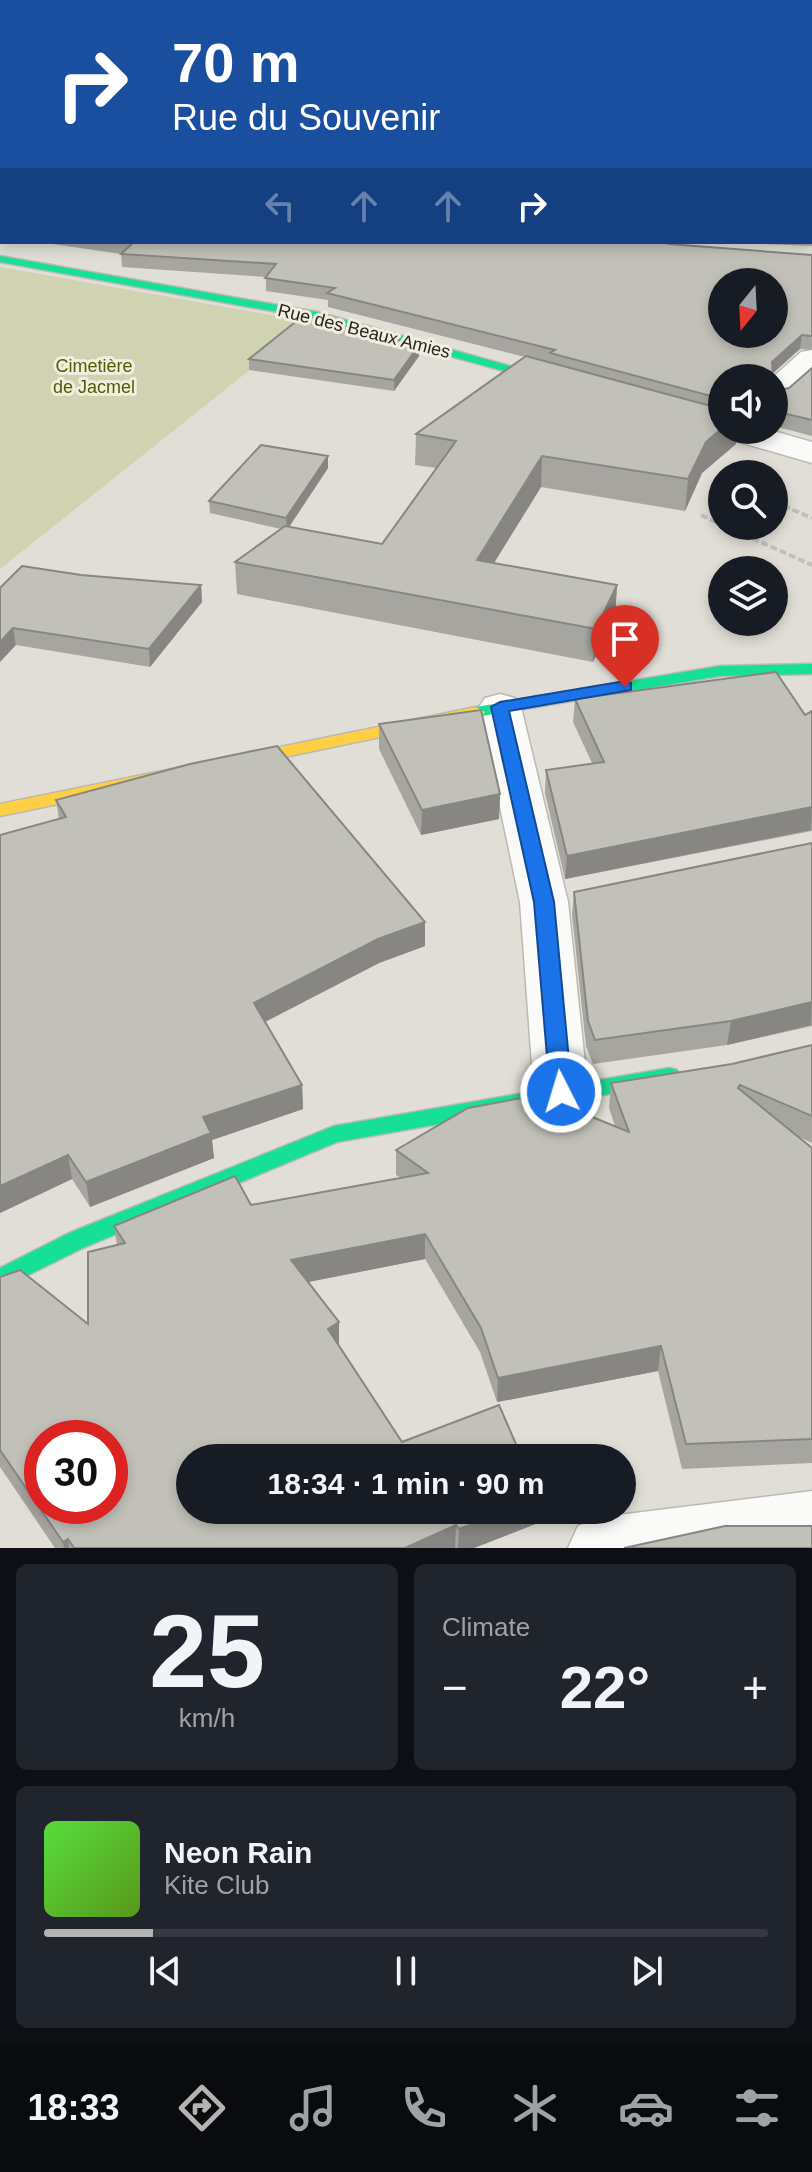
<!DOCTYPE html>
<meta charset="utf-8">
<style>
:root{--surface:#171b24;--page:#20242c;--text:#f1f3f6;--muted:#9ea1a6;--line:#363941;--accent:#b3b4b2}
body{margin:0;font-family:Helvetica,sans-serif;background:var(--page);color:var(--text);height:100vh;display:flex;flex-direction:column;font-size:30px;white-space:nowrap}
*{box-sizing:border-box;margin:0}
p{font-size:26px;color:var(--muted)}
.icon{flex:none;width:44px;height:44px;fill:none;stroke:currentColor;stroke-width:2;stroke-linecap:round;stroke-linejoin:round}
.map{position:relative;height:1548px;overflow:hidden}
.details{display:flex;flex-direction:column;gap:16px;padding:16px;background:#0d0f14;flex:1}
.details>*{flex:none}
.hud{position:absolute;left:0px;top:0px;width:812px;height:244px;box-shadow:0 4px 12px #0003;background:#1a4fa0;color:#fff;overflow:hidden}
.needle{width:52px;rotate:198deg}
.tools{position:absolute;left:708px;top:268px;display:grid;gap:16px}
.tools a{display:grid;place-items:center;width:80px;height:80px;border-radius:50%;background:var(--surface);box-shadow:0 4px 12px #0003;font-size:40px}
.speed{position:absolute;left:24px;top:1420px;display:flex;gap:16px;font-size:40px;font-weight:700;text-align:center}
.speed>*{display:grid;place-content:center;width:104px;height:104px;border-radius:50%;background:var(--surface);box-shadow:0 4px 12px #0003;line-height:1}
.speed .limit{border:12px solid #d22;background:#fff;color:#111}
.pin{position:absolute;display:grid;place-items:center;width:68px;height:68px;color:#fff;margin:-82px -34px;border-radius:50% 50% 50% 0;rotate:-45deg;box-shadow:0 0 8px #0007}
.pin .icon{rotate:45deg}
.me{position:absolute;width:88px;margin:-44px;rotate:355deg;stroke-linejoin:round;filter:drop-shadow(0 0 6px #0008)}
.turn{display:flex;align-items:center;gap:28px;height:168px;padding:0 40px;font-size:36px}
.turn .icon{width:104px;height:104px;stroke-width:2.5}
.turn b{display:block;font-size:56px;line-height:68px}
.lanes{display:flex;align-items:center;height:76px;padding:0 40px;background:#0003;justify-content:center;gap:40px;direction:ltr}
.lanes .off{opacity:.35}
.big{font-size:60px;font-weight:800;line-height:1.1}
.details .card{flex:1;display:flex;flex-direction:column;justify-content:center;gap:12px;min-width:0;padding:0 28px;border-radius:12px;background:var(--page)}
.details .dial{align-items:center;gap:0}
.dial b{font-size:104px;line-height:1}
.song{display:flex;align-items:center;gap:24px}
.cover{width:96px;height:96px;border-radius:12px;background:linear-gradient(135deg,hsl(110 70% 55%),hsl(90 70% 35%))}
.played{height:8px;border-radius:4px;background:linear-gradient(90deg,var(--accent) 15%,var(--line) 15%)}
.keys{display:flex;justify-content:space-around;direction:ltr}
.heat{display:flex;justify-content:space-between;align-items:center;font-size:44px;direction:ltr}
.details .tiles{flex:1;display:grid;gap:16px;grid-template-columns:1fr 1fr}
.card:last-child{grid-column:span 2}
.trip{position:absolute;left:176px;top:1444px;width:460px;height:80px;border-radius:40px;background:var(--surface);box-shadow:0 4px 12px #0003;font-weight:800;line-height:80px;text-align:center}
.menu{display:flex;height:128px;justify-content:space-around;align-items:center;background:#090b0e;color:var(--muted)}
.menu .icon{width:56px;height:56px}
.menu .selected{color:var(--accent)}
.menu b{font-size:36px;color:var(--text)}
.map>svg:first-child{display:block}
</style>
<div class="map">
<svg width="812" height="1548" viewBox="0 0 812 1548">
<rect width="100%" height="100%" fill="#e0ded6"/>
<!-- green -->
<path fill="#cfd3b2" d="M0,267l310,55 -310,247z"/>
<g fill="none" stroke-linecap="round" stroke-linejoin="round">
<!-- street casing -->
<g stroke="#bbb9b3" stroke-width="3">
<g id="street">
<path d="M0,0h26l-24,2 -2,6z"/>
<path d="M812,350v26l-27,24 -11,3 -2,-25 29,-26z"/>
<path d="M722,423v7h48l42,12v21l-90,-26 -5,-7z"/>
<path d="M500,694l15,4 6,9 47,195 20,190 -8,14 -19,6 -19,-6 -8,-14 -14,-190 -41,-195 6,-9z"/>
<path d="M812,1491v57h-244l10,-22 24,-9z"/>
</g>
</g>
<!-- fast casing -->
<g stroke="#bbb9b3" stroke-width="3">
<g id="fast">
<path d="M0,256l317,56 257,72 -12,3 -246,-68 -316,-57z"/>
<path d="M812,664v10l-92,2 -244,41 -9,-5 9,-5 244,-41z"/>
<path d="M669,1068l8,2 3,6 -3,6 -340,60 -252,105 -85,42v-21l69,-35 265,-107z"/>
</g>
</g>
<!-- slow casing -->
<g stroke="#bbb9b3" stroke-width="3">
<path id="slow" d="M476,707l9,5 -3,4 -482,100v-12z"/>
</g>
<!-- path -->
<g stroke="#c0bfbc" stroke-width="4" stroke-dasharray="7 3" stroke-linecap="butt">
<path d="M774,502l38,16"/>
<path d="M701,515l21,10"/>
<path d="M725,526l87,39"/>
</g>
<!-- street -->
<use href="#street" fill="#fafaf9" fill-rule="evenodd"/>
<!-- fast -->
<use href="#fast" fill="#16e098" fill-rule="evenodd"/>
<!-- slow -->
<use href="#slow" fill="#ffcf43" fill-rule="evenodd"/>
</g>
<!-- wall -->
<g fill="#a6a59f">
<path d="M50,0h762l-2,125 2,6v115l-96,-4h94v-240h-760z"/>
<path d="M2,165v64l-2,-1v-62z"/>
<path d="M39,242h624l6,2 143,11v95l-12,-1 -78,29v52l14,14 -34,29 -17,38 -144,-24 -47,76 123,22 -2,33 -22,44 -356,-68 -2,-32 46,-33 -71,-16 -1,-12 119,-45v12l-39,59 93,17 54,-76 -21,-3 1,-31 109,-77 -197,-50v-7l-62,-9v-14l-144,-10 -1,-13z"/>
<path d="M419,356l-25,35 -145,-21v-11z"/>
<path d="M812,368v68l-38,-10v-36v1l15,-3z"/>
<path d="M81,575l120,10 1,17 -52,65 -134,-22 -16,-57z"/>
<path d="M575,699l230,16 7,-4v120l-247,48 -20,-86 1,-23 46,-7 -19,-41z"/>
<path d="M379,724l121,70 -1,25 -78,16 -42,-86z"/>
<path d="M56,800l369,122v24l-46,17 -114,59 37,63 1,24 -91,31 2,18 -124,49 -18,-28 -72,34 59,-394z"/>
<path d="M812,843v183l-85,19 -134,19 -7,-18 -14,-131 2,-23z"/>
<path d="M812,1045v98l-15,-7 15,12v315l-130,6 -24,-98 -161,31 -17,-50 -55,-93 -117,23 31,40v25l63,95 120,16 -332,52h349l-1,13 -64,25h-419l-55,-81v-190l88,47 29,-79 -3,-19 137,-21 150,-27 -5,-3v-25l219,-24 -6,-18 2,-25 121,-19z"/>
</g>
<!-- shaded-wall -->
<g fill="#878682">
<path d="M2,146v13h-2v-12z"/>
<path d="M802,335l-2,14 -30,27 2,-14z"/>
<path d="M419,345v11l-25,35v-11z"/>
<path d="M722,428v2h15l-1,14 -34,29 -17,38 3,-32 18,-37z"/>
<path d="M328,456v12l-41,62 -1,-12z"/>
<path d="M542,456l-1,31 -65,105 1,-32z"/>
<path d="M201,585l1,17 -52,65 -1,-18z"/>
<path d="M617,585l-2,33 -22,44 3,-33z"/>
<path d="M13,628l3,17 -16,17v-20z"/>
<path d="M500,794l-1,25 -78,16 1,-25z"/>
<path d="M812,807l-1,23 -246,49 2,-23z"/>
<path d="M425,922v24l-46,17 -124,64 -1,-24 124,-64z"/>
<path d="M812,1002l-1,23 -84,20 4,-24z"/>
<path d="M302,1085l1,24 -91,31 2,18 -124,49 -4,-25 117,-65z"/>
<path d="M68,1155l4,24 -72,34v-27z"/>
<path d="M425,1234v25l-132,26 -2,-25z"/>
<path d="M339,1322v25l-11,-18z"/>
<path d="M661,1346l-3,25 -161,31 1,-24z"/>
<path d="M510,1510h29l-1,13 -64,25h-16l1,-19z"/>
<path d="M456,1525l-1,23h-50z"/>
<path d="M68,1539l1,9h-5l-1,-6z"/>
</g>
<!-- building -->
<g fill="#c1c0b9" stroke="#878682" stroke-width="2" fill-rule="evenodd">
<path d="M51,0h761v113l-2,1v-112h-759z"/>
<path d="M2,25v33l-2,-1v-31z"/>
<path d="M0,74l2,1v71l-2,1z"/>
<path d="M810,123l2,8v102h-2z"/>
<path d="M2,165v51h-2v-50z"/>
<path d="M129,242h534l6,2 143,11v81l-10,-1 -30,27 1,16h-51v21l-172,-46 5,-3 -228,-57 8,-5 -70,-10 11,-14 -155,-10 12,-11zM722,282h52v52h-52z"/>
<path d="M304,315l115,30 -25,35 -145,-21z"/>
<path d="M526,356l196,53v19l-16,14 -18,37 -146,-23 -65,104 140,25 -21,44 -361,-67 50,-36 97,18 74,-103 -40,-7z"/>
<path d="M812,368v52l-38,-9v-21v1l15,-3z"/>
<path d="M261,445l67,11 -42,62 -77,-17z"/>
<path d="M22,566l59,9 120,10 -52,64 -136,-21 -13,14v-54z"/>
<path d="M776,672l29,43 7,-4v96l-245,49 -21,-86 58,-8 -29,-63z"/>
<path d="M481,710l19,84 -78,16 -43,-86z"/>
<path d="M277,746l148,176 -47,17 -124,64 48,82 -99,32 8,16 -125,49 -18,-27 -68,31v-351l66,-18 -10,-17 134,-36z"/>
<path d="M812,843v159l-81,19 -136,19 -7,-19 -14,-129z"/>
<path d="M812,1045v71l-72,-31 -2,3 74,60v291l-126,5 -25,-98 -163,32 -17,-50 -56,-94 -134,26 48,62 -11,7 74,113 97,-37 23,53h-332v52h320l-51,19 -3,-4 -51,23h-331l-6,-9 -5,3 -63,-92v-173l20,-7 68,54v-72l37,-9 -11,-17 121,-50 16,29 177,-32 -32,-23 72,-42 70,-13 91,37 -18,-49 121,-19zM42,1438h68v68h-68z"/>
<path d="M725,1526h87v22h-188z"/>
</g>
<!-- route -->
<path fill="#1a73e8" stroke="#114b97" stroke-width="2" d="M625,681l6,2v7l-122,21 45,191 18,190 -11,8 -11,-8 -16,-190 -43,-195 9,-5z"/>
<g text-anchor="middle" stroke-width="6" stroke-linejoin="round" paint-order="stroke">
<!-- far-street labels -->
<g font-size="18" fill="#26251f" stroke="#f2eedf">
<text transform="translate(364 331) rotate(14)" y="6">Rue des Beaux Amies</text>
</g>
<!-- far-park labels -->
<g font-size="18" fill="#535c05" stroke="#f2eedf">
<text x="94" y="372">Cimetière<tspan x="94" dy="21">de Jacmel</tspan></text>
</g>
</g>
</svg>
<div class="tools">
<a><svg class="needle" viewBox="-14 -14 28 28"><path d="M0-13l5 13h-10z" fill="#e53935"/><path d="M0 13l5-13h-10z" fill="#9ea1a6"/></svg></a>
<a><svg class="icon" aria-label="sound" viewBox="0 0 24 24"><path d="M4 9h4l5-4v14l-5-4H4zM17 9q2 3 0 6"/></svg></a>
<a><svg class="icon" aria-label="search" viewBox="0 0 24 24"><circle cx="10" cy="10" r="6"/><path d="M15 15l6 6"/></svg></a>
<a><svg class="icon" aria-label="layers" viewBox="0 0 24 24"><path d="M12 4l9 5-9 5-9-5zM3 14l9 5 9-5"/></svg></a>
</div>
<div class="speed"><div class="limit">30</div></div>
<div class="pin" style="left:625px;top:687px;background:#d93025"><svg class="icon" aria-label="arrive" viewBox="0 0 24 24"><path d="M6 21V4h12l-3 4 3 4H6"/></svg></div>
<svg class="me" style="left:561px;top:1092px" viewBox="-20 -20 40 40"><circle r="17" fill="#1a73e8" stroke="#fff" stroke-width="3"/><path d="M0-11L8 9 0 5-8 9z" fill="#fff"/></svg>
<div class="trip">18:34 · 1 min · 90 m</div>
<div class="hud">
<div class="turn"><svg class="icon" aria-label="right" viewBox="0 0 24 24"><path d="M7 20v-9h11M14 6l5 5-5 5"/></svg><div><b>70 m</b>Rue du Souvenir</div></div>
<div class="lanes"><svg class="icon off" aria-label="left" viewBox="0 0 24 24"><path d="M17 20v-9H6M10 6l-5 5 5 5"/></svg><svg class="icon off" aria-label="ahead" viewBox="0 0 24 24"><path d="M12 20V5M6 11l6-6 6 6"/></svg><svg class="icon off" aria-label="ahead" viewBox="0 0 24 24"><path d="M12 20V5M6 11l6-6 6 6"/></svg><svg class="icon" aria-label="right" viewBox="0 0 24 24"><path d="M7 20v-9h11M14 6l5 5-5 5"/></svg></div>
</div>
</div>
<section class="details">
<div class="tiles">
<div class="card dial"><b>25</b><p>km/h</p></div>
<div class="card"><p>Climate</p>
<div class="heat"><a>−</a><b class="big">22°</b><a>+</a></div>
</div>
<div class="card">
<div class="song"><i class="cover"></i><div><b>Neon Rain</b><p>Kite Club</p></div></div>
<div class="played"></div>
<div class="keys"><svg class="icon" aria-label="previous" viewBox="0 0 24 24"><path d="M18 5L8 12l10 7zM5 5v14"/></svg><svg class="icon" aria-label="pause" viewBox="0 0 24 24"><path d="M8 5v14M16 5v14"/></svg><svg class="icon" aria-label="next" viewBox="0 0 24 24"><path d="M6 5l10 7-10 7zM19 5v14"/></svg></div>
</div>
</div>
</section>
<nav class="menu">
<b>18:33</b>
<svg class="icon selected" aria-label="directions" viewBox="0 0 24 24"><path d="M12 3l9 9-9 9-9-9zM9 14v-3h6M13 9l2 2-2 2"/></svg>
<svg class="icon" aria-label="music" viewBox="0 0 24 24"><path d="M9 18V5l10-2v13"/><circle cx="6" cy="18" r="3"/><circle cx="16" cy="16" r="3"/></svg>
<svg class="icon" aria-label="phone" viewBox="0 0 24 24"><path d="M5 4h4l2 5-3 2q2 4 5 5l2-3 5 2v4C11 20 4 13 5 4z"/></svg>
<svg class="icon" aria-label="climate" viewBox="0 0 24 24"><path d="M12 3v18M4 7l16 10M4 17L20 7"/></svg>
<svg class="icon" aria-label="car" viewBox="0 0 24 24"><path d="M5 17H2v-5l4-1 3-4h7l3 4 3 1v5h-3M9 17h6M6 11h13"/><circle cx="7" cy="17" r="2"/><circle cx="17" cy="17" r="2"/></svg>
<svg class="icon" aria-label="filters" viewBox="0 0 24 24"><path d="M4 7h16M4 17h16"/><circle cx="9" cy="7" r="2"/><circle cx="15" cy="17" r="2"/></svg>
</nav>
